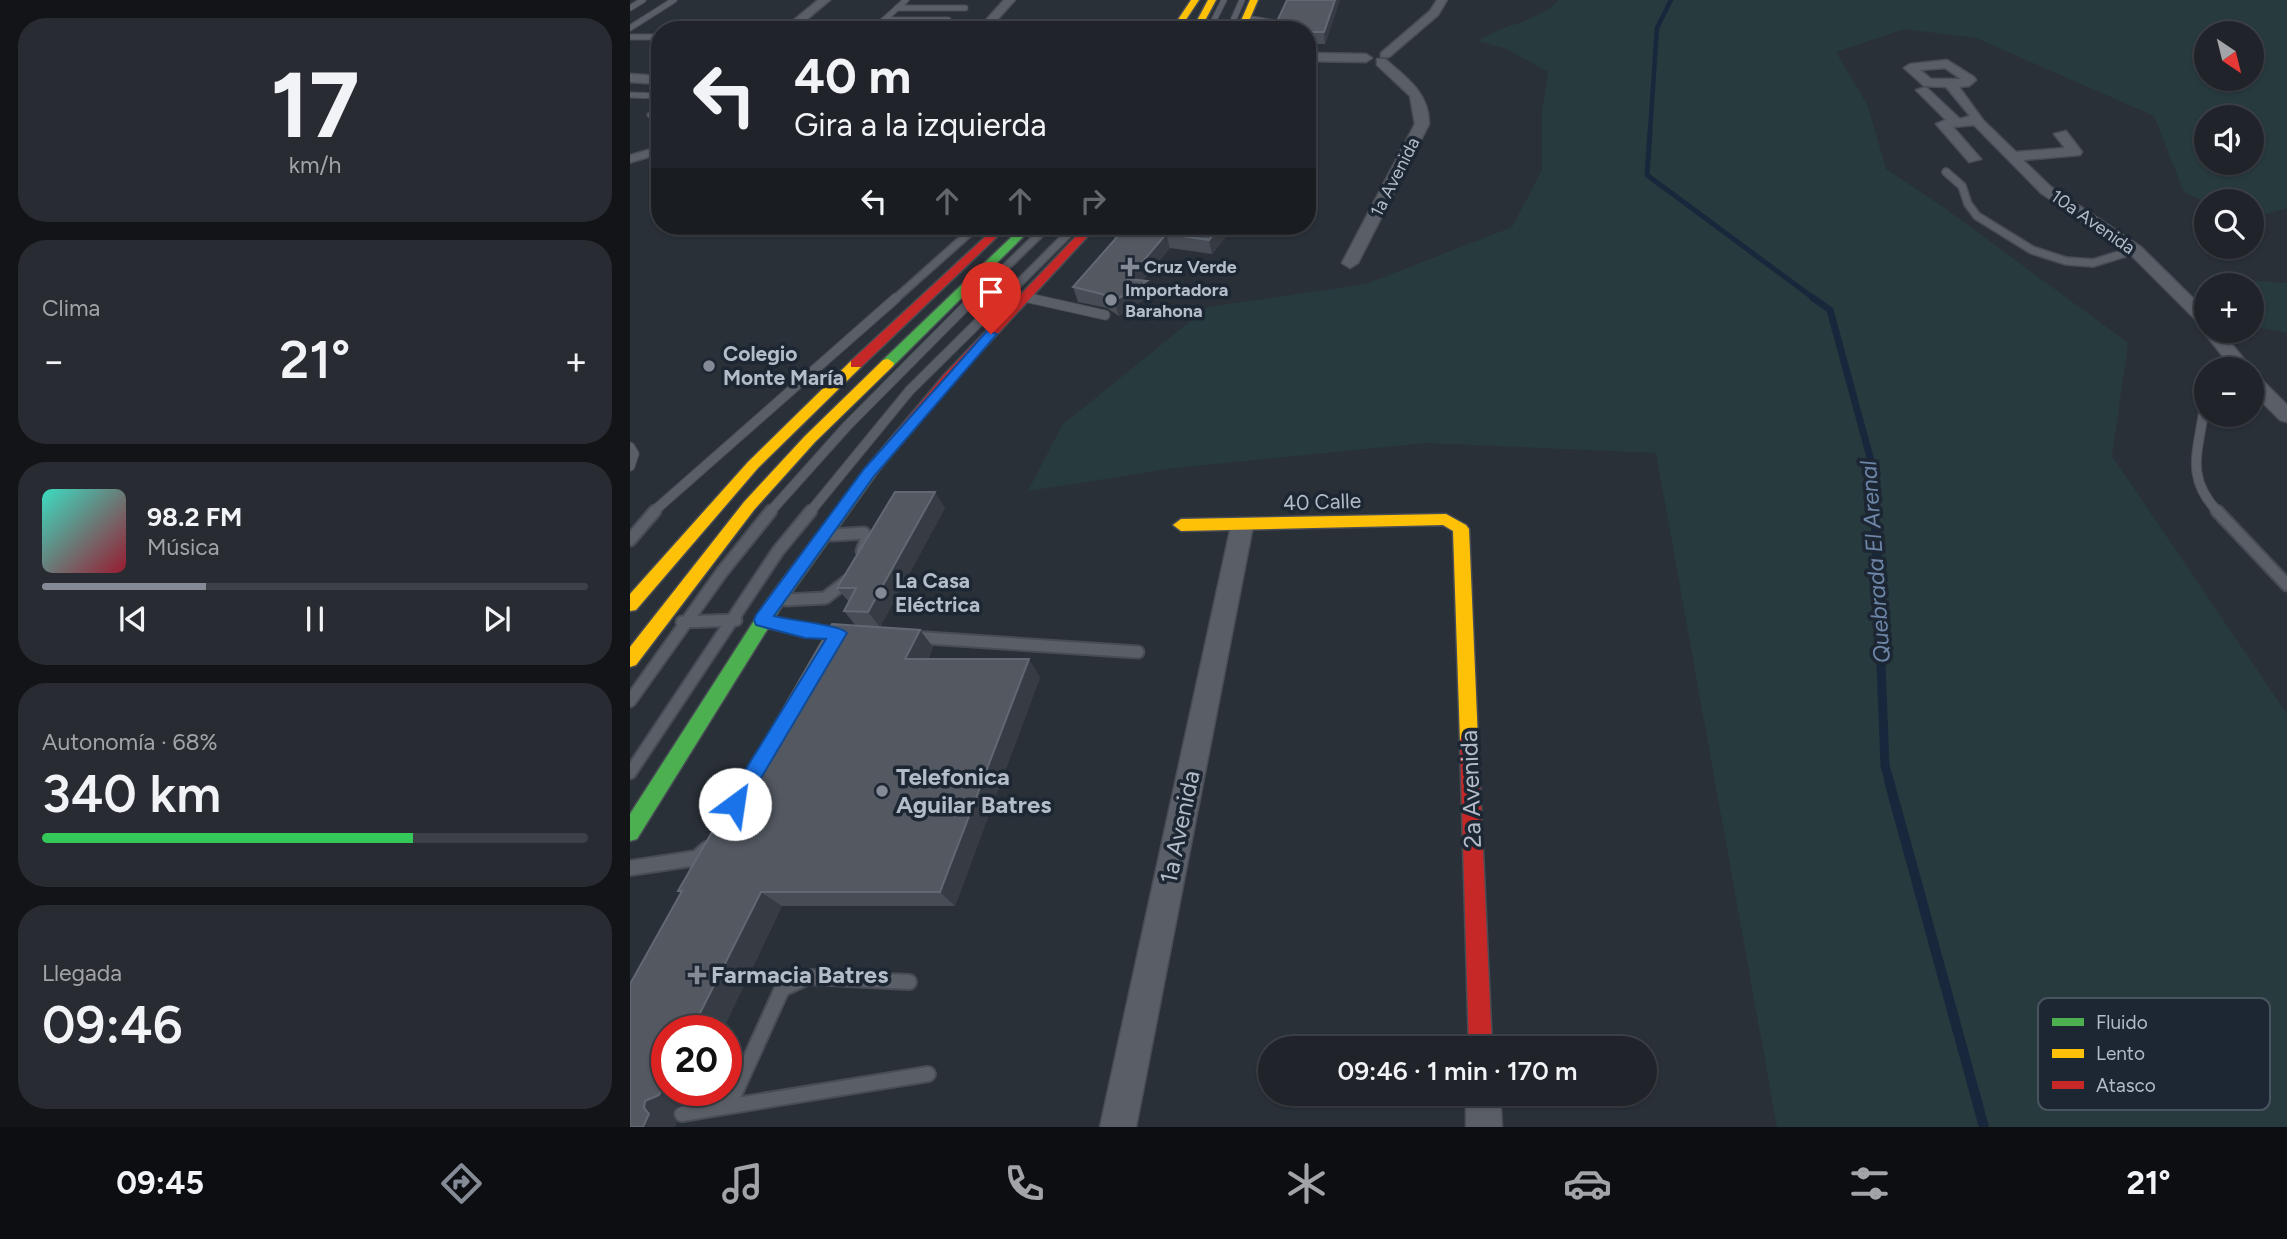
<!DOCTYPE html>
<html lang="es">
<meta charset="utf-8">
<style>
:root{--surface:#20242a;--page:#282c32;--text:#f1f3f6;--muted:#a2a4a8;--line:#3d4147;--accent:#848b96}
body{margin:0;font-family:Figtree,sans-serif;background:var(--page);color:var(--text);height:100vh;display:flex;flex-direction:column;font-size:26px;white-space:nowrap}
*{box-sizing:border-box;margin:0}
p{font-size:23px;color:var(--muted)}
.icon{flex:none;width:38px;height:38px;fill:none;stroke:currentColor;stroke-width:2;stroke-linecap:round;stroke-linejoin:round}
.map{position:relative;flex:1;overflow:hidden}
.side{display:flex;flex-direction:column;gap:18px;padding:18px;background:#121417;width:630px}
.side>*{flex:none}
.top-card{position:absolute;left:21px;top:21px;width:665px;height:214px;border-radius:28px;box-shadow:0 2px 5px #0004,0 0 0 2px var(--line);background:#20242a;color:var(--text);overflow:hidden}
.needle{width:46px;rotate:145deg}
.tools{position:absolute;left:1564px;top:21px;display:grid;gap:14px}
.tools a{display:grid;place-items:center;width:70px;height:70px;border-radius:50%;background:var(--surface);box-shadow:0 2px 5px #0004,0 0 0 2px var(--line);font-size:35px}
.speed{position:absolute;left:21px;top:1015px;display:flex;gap:14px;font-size:35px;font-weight:700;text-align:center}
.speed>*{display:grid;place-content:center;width:91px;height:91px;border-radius:50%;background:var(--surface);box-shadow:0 2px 5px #0004,0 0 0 2px var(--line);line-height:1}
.speed .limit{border:10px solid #d22;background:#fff;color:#111}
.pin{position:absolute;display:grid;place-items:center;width:60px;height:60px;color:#fff;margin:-72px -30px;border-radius:50% 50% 50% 0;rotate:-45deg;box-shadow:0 0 7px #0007}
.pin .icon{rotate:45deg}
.me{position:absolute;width:77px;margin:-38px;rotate:31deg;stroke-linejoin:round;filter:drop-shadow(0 0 5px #0008)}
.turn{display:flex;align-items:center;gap:24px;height:147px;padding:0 28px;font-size:32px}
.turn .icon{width:91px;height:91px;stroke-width:2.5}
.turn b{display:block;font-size:49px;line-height:60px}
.lanes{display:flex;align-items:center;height:66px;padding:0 28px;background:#0003;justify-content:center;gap:35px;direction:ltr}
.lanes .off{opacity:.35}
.big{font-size:52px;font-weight:600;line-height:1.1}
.side .card{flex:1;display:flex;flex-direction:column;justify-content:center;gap:10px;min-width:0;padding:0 24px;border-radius:28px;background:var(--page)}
.side .dial{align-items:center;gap:0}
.dial b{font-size:91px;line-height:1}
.song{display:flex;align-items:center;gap:21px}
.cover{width:84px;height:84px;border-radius:10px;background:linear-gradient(135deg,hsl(170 70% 55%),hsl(350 70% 35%))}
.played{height:7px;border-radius:4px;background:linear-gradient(90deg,var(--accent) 30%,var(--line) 30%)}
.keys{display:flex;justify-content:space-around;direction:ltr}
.heat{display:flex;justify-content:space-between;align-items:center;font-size:38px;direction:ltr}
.charge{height:10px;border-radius:5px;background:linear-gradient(90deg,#34c759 68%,var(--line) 0)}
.trip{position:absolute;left:628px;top:1036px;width:399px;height:70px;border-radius:35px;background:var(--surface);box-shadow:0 2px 5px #0004,0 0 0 2px var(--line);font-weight:600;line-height:70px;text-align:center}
.menu{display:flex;height:112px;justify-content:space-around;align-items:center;background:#0d0e11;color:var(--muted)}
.menu .icon{width:49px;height:49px}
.menu .on{color:var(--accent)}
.menu b{font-size:32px;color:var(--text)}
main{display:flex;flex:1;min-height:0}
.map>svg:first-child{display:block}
</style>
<main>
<section class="side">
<div class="card dial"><b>17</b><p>km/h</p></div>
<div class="card"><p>Clima</p>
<div class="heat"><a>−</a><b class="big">21°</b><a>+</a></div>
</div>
<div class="card">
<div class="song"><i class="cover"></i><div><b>98.2 FM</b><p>Música</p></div></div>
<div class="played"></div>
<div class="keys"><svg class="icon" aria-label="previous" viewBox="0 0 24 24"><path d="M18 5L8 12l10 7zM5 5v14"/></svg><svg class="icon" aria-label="pause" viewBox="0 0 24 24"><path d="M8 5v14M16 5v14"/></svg><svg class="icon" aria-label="next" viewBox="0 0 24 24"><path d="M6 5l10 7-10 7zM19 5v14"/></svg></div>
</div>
<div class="card"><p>Autonomía · 68%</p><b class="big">340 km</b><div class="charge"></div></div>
<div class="card"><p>Llegada</p><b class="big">09:46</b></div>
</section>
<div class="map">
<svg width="1657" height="1127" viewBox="0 0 1657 1127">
<rect width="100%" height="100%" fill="#2a3038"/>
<!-- green -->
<g fill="#273a3e" fill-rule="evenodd">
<path d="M929,0h728v208l-35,10v-17l-45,2 -23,-11 -30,-76 -178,-78 -72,-9 -68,23 32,54 18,63 60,40 182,134 -16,113 175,258v413h-510l-121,-674 -230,-10 -251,25 -147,23 34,-66 146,-118 158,-23 146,-57 30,-57v-59l6,-39 -41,-23 -29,-8c29,-19 56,-17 81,-41zM1577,33h45v46h-45zM1577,117h45v46h-45z"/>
<path d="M1596,279l61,4v50l-35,-7v-41h-45v10l-10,-10z"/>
</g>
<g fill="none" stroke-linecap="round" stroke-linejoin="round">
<!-- stream-far4 -->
<path stroke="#19273c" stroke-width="4.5" d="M1020,132l7,-104 14,-28"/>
<!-- stream-far3 -->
<path stroke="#19273c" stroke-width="5" d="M1020,131l-3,44 169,125"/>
<!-- stream-far2 -->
<path stroke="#19273c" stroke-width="7" d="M1183,298l17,12 44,162 2,40"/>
<!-- stream-far1 -->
<path stroke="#19273c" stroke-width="9" d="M1245,511l10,255 5,17"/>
<!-- stream -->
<path stroke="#19273c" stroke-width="10" d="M1259,781l95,346"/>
<!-- lane-far4 casing -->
<g stroke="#484c55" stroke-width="7">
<g id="lane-far4">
<path d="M0,8l13,-8"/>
<path d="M267,8h68"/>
<path d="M616,18l24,4 -2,8"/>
<path d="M254,20h64"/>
<path d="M0,28l44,-28"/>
<path d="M243,30l33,-30"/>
<path d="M579,30l15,-30"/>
<path d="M599,30l13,-30"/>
<path d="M0,37h30"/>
<path d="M0,95l30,1"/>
<path d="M20,115l10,-5"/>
</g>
</g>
<!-- lane-far3 casing -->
<g stroke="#484c55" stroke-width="10">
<g id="lane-far3">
<path d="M0,159l30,-9"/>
<path d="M1316,172l16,14 6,18 9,12 55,34 34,11 27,2 42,-13"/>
<path d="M395,297l11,3"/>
<path d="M264,300l83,-74"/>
<path d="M342,300l76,-74"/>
<path d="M372,300l74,-74"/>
</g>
</g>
<!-- lane-far2 casing -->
<g stroke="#484c55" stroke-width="11">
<g id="lane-far2">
<path d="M399,298l76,17"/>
<path d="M1577,406l-3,3c-6,44 -19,68 14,103"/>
<path d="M0,447l4,7 -4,12"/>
<path d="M23,512l243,-214"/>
<path d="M140,512l77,-86 127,-128"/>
<path d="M180,512l100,-122 93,-92"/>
</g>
</g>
<!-- lane-far1 casing -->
<g stroke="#484c55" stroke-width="15">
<g id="lane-far1">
<path d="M1587,511l70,74"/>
<path d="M203,535l31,-2 3,5 -5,13"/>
<path d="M0,540l25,-29"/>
<path d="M156,600l39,-2 22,-17"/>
<path d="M52,622l54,-2"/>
<path d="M139,622l36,9 35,2"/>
<path d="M282,637l226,15"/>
<path d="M0,701l92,-129 49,-61"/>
<path d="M0,773l148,-222 33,-40"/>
</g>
</g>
<!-- lane casing -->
<g stroke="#484c55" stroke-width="18">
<g id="lane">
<path d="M0,868l67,-10 10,-9"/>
<path d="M99,1106l53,-117 26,-12 101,5"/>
<path d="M52,1114l246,-40"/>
</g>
</g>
<!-- street casing -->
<g stroke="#484c55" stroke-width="3">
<g id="street">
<path d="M188,0h12l-36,30h-12z"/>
<path d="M374,0h11l-27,30h-11z"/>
<path d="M807,0h10l-9,15 -49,42h-8v-4l49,-42z"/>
<path d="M677,53l59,1 6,4 -6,4 -59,-1z"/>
<path d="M747,59h8c22,19 44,34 44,65l-71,139 -8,5 -8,-5 73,-139 -5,-28 -33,-31z"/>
<path d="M1317,60l27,17 2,3 -7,6 -10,1 24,33 33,32 49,-4 -11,-14 12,-3 16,21 -2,3 -57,5 28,27 90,60 66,65v19h14l31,38h-19l-27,-34 -1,-6 -76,-76 -88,-60 -67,-68 -21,2 28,32 -12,3 -33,-38 10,-4 -30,-30 10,-3 34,32 10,-3 -24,-29 -22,-1 -20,-18 6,-4zM1315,68l16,11h-30l-11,-9z"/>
<path d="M0,74l30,2v8l-30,-2z"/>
<path d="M1622,375l7,2 28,28v17l-7,-2 -28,-28z"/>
<path d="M612,518l8,2 3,6 -117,601h-36l131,-601 3,-6z"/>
<path d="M836,1094h34l2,33h-36z"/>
</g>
</g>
<!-- fast casing -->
<g stroke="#484c55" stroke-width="3">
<g id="fast">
<path d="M393,226h11l-141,140h-10v-6z"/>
<path d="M245,461l7,5 -2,3 -100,140 -143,230 -7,2v-27l138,-215 102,-136z"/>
</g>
</g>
<!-- slow casing -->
<g stroke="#484c55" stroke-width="3">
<g id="slow">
<path d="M561,0h8l-20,30h-8z"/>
<path d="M578,0h8l-16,30h-8z"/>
<path d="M620,0h8l-13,30h-8z"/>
<path d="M258,359l6,4 -1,3 -78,76 -61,68 -118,155 -6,2v-20l114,-145 61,-66 78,-76z"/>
<path d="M226,360l5,1v6l-103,101 -122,142 -6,1v-17l118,-132 103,-101z"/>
<path d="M816,514l20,11 3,4 9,212 -2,6 -7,2 -7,-2 -2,-6 -7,-210 -10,-6 -262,6 -8,-6 8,-6z"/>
</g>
</g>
<!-- jam casing -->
<g stroke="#484c55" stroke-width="3">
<g id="jam">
<path d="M367,226h11l-147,141h-10v-6z"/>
<path d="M456,226h11l-143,155 -74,88h-10l-2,-3 2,-3 74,-88z"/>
<path d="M839,733l7,2 2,6 14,307h-23l-9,-307 2,-6z"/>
</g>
</g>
<!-- lane-far4 -->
<use href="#lane-far4" stroke="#5a5e66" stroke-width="5"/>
<!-- lane-far3 -->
<use href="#lane-far3" stroke="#5a5e66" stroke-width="7"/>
<!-- lane-far2 -->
<use href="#lane-far2" stroke="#5a5e66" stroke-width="9"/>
<!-- lane-far1 -->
<use href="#lane-far1" stroke="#5a5e66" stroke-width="11"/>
<!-- lane -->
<use href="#lane" stroke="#5a5e66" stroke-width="14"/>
<!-- street -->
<use href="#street" fill="#5a5e66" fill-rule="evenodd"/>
<!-- fast -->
<use href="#fast" fill="#4caf50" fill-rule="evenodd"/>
<!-- slow -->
<use href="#slow" fill="#ffc107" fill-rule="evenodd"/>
<!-- jam -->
<use href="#jam" fill="#c62828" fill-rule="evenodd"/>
</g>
<!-- wall -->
<g fill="#474c55">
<path d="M657,0h53l-15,44h-18v-14z"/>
<path d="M480,226h122v3l-20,25 -42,-6 -27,32 4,1 4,14 -32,21 -12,-8 -29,-6 -5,-15 42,-47z"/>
<path d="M315,508l-65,119 53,20 -5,12 112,18 -85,229h-173l-60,125h-55v59h26l-6,14 -14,6v6l4,6 -47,5 51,-234 -3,-2 178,-265 -12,-15 5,-9 -12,-14z"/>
</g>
<!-- shaded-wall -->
<g fill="#373c44">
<path d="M705,0h5l-15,44 -1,-12z"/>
<path d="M590,226h12v3l-20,25 -3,-14z"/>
<path d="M536,234l4,14 -33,39 10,-6 4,14 -32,21 -5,-15 14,-22z"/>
<path d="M305,492l10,16 -65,119 -12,-15z"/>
<path d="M290,630l13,17 -14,29 -14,-17z"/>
<path d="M399,659l11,18 -85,229 -15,-14z"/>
<path d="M131,892l21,14 -60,125h-31z"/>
<path d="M37,1079v11h26l-6,14 -14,6v6l4,6 -2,5h-32l2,-26z"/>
</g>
<!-- building -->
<g fill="#535861" stroke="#626872" stroke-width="2">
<path d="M657,0h48l-11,32h-17v-2h-34z"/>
<path d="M480,226h110l-11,14 -43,-6 -38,45 19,2 -33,20 -12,-7 -29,-7 52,-59z"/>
<path d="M265,492h40l-67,120 -24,-1 12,-23h-19z"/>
<path d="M202,624l88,6 -15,29h124l-89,233h-179l-70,139h-24v48l-8,16 -14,6 -1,7 5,6 -6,13h-13v-143l52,-93h-4z"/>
</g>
<!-- route -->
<path fill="#1a73e8" stroke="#114b97" stroke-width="2" d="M357,331l10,3 -123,142 -100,140c14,4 68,9 73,17l-105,177 -7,3 -7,-3 -3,-6 3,-6 98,-159 -21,-1 -49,-13 -2,-5 2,-5 108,-146z"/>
<!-- markers -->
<g fill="#848b96" stroke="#1d2633" stroke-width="2.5">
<path d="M496.5 256.5h7v7h7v7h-7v7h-7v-7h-7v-7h7z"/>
<circle cx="481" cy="300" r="7"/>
<circle cx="79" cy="366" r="7"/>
<circle cx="251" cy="593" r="7"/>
<circle cx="252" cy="791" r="7"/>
<path d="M63.5 964.5h7v7h7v7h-7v7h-7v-7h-7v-7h7z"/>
</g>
<g text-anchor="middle" stroke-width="7" stroke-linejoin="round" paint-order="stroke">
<!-- far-street labels -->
<g font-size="18" fill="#b4bcc9" stroke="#1d2633">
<text transform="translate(765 177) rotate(-63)" y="6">1a Avenida</text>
<text transform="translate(1463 222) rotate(35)" y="6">10a Avenida</text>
</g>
<!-- far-poi labels -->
<g font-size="18" font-weight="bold" fill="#b4bcc9" stroke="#1d2633" text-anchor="start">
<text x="514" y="273">Cruz Verde</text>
<text x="495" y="296">Importadora<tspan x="495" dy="21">Barahona</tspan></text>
</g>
<!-- poi labels -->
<g font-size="21" font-weight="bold" fill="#b4bcc9" stroke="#1d2633" text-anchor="start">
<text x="93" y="361">Colegio<tspan x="93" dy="24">Monte María</tspan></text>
<text x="265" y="588">La Casa<tspan x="265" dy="24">Eléctrica</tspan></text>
</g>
<!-- street labels -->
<g font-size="21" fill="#b4bcc9" stroke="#1d2633">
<text transform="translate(692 502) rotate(-2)" y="7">40 Calle</text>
</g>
<!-- water labels -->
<g font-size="23" font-style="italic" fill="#6d86a8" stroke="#1d2633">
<text transform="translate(1245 562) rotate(-94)" y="8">Quebrada El Arenal</text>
</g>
<!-- near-poi labels -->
<g font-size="24" font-weight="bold" fill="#b4bcc9" stroke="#1d2633" text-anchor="start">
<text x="266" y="785">Telefonica<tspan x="266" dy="28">Aguilar Batres</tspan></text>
<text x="81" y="983">Farmacia Batres</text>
</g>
<!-- near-street labels -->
<g font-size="24" fill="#b4bcc9" stroke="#1d2633">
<text transform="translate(841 789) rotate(-92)" y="8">2a Avenida</text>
<text transform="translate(550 827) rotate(-78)" y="8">1a Avenida</text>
</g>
</g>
<!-- legend -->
<rect x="1408" y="998" width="232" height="112" rx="10" fill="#1d2633" stroke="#4a5360" stroke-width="2"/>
<rect x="1422" y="1018" width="32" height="8" fill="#4caf50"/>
<rect x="1422" y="1049" width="32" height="9" fill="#ffc107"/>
<rect x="1422" y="1081" width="32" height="8" fill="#c62828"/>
<g font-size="19" fill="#b4bcc9">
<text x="1466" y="1029">Fluido</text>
<text x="1466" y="1060">Lento</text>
<text x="1466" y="1092">Atasco</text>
</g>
</svg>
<div class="tools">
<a><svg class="needle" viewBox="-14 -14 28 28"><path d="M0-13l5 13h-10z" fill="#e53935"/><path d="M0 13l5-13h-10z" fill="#a2a4a8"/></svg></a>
<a><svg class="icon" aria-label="sound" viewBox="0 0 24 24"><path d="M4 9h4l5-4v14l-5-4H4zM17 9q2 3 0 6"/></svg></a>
<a><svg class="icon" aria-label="search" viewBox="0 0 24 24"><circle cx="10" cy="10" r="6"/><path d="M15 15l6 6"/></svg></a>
<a>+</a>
<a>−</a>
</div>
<div class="speed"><div class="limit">20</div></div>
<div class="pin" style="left:361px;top:334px;background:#d93025"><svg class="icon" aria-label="arrive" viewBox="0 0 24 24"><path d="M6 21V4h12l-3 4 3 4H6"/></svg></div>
<svg class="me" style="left:105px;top:804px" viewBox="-20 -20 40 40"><circle r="19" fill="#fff"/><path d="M0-13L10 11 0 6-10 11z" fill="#1a73e8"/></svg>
<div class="trip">09:46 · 1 min · 170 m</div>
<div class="top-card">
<div class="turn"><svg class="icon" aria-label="left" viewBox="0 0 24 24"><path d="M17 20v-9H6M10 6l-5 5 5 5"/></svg><div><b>40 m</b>Gira a la izquierda</div></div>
<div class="lanes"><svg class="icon" aria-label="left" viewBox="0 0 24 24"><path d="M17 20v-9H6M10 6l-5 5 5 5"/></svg><svg class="icon off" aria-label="ahead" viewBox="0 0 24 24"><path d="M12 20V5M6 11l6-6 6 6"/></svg><svg class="icon off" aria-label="ahead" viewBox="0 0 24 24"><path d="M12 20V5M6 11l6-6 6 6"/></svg><svg class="icon off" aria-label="right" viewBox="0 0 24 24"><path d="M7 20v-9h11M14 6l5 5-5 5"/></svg></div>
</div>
</div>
</main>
<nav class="menu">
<b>09:45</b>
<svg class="icon on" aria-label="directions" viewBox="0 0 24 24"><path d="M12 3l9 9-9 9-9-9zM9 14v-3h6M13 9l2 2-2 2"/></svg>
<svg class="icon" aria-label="music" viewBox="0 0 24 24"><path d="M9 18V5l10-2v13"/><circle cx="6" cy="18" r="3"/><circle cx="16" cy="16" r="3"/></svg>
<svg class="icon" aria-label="phone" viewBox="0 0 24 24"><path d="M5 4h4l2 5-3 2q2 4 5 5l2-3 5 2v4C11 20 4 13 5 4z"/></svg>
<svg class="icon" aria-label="climate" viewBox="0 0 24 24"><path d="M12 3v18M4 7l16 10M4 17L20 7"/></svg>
<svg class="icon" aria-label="car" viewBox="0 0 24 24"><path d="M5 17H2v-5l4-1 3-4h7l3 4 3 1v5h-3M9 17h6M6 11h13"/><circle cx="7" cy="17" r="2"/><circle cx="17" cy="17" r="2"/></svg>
<svg class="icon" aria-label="filters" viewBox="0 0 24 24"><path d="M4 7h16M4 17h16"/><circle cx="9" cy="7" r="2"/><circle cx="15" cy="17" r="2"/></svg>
<b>21°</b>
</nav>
